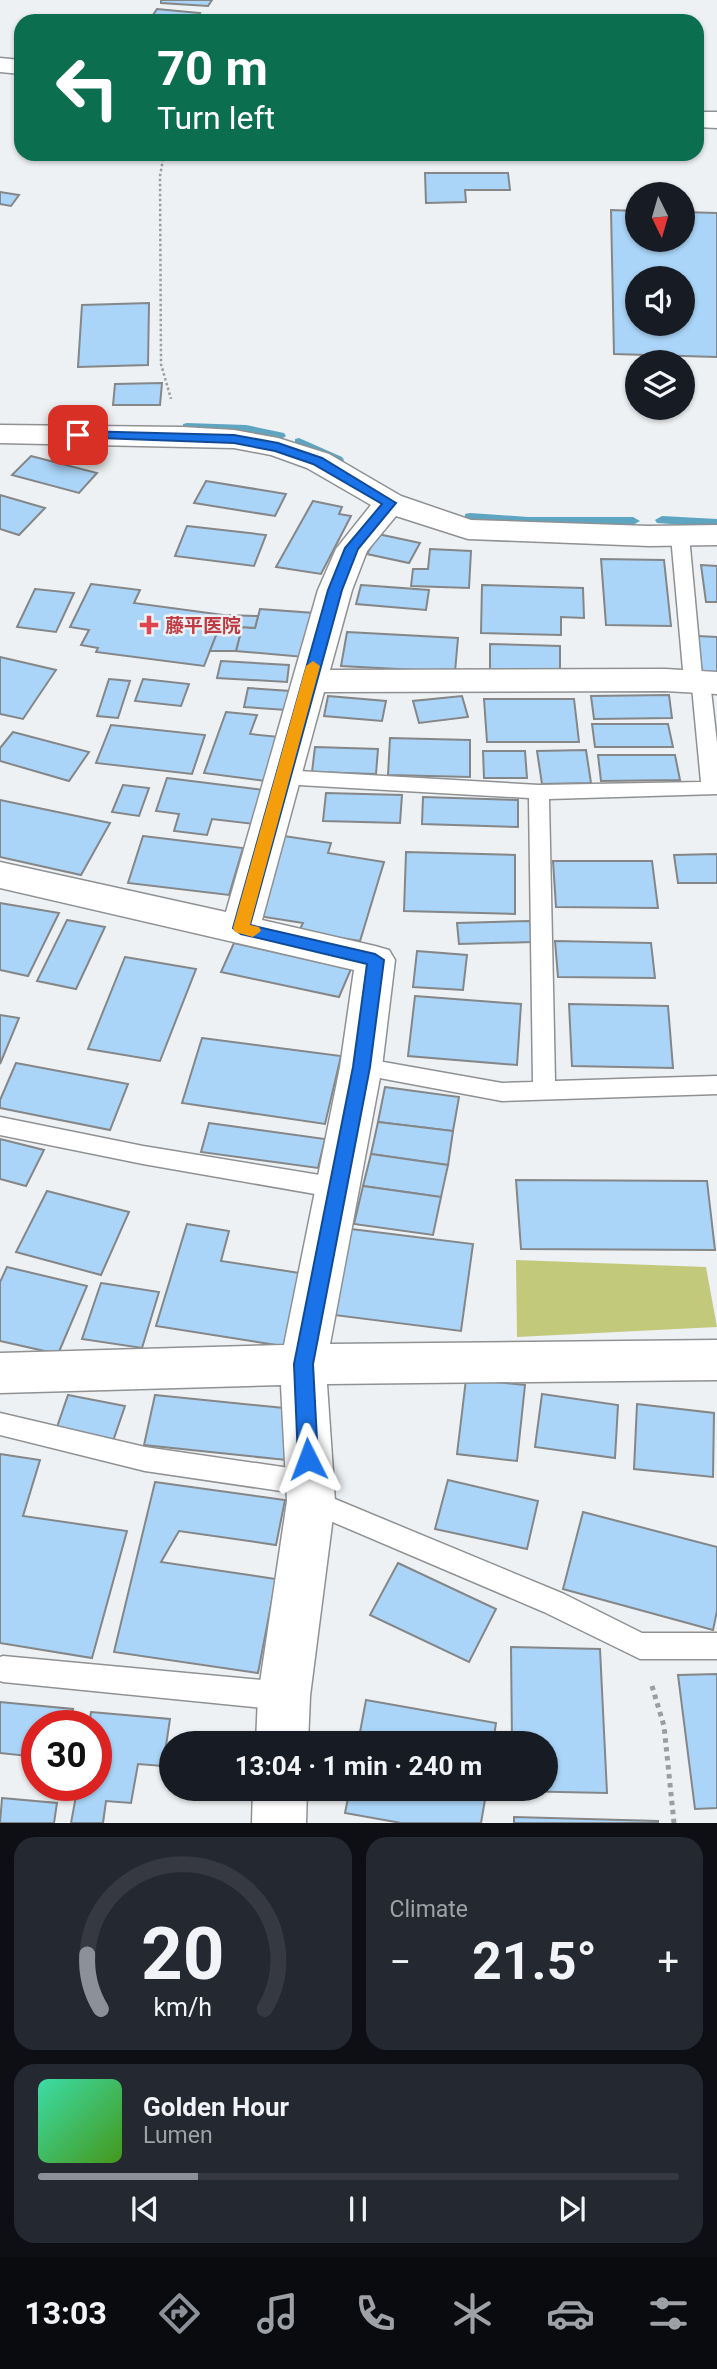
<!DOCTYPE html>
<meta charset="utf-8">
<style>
:root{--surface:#171b24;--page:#242831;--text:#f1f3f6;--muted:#9ea1a6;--line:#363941;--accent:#8c9099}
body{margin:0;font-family:Roboto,"Noto Sans JP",sans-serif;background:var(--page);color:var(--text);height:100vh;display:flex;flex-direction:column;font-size:26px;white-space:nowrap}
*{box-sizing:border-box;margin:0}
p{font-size:23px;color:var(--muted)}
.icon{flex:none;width:38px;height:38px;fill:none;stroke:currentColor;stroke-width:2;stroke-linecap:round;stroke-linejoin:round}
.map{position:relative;height:1823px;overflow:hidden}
.side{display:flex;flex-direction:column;gap:14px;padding:14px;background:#0d0f14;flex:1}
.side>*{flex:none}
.hud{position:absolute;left:14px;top:14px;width:690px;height:147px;border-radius:21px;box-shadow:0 2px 5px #0004;background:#0b6e4f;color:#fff;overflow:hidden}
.needle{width:46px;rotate:175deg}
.tools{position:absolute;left:625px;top:182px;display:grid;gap:14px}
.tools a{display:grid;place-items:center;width:70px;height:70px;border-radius:50%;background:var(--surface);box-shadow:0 2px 5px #0004;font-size:35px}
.speed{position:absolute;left:21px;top:1710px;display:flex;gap:14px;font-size:35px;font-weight:700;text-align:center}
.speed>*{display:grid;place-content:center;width:91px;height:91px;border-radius:50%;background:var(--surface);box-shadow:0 2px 5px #0004;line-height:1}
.speed .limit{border:10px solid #d22;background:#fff;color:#111}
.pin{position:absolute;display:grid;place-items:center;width:60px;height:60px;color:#fff;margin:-30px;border-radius:14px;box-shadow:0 4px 10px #0006}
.me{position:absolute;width:77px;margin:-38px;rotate:357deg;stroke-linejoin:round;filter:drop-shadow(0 0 5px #0008)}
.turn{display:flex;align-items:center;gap:24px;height:147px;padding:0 28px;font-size:32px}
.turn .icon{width:91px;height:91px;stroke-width:2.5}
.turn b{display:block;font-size:49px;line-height:60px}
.big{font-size:52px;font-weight:700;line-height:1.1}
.side .widget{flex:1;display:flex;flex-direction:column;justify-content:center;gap:10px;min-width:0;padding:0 24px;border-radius:21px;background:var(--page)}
.side .dial{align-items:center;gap:0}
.dial svg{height:182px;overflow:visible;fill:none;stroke:var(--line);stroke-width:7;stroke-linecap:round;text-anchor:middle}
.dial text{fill:var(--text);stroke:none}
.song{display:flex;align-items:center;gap:21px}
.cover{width:84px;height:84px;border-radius:10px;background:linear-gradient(135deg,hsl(160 70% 55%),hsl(100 70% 35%))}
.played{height:7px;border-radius:4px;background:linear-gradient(90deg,var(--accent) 25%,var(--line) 25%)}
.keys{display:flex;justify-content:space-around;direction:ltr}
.heat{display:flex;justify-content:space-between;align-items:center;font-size:38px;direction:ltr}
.side .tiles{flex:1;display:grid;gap:14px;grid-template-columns:1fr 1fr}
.widget:last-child{grid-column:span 2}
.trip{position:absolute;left:159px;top:1731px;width:399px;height:70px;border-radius:35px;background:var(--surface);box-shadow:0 2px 5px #0004;font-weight:700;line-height:70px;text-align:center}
.tab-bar{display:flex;height:112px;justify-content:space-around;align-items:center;background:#090b0e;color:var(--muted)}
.tab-bar .icon{width:49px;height:49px}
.tab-bar .active{color:var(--accent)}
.tab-bar b{font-size:32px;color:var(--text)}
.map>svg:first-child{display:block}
</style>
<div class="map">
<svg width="717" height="1823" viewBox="0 0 717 1823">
<rect width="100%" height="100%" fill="#eef1f3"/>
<!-- green -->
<path fill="#c3c97b" d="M516,1260l190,7 11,60 -200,10z"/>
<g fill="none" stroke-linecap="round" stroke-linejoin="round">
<!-- stream -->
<g fill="#5da5c1" fill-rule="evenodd">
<path d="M187,423l59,2 38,8 2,3 -6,4 -34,-7 -63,-3v-6z"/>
<path d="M299,438l43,19 2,3 -2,3h-8l-39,-18v-6z"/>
<path d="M470,513l58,4h105l7,4 -7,4 -109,-1 -59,-4v-6z"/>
<path d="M662,516l55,3v8l-60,-4 -2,-3z"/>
</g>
</g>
<!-- building -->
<g fill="#abd5f8" stroke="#848688" stroke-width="2" fill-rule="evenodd">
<path d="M161,0h51l-4,6 -47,-3z"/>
<path d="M157,9l43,4 -5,8h-46z"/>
<path d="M425,173h83l2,17h-45l1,12 -40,1z"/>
<path d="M0,192l19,3 -8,11 -11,-2z"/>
<path d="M611,210l26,1v29h45v-28l35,1v144l-103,-3zM637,278h45v46h-45z"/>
<path d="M149,303l-1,62 -70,2 4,-62z"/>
<path d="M162,383l-2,22h-47l2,-21z"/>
<path d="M31,456l66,17 -18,20 -67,-18z"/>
<path d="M206,481l80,13 -11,22 -81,-13z"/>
<path d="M0,495l45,13 -26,27 -19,-6z"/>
<path d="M313,501l29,6 -3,7 12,2 -30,58 -45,-7z"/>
<path d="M187,526l79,9 -12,31 -79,-10z"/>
<path d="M378,534l42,9 -11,20 -42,-9z"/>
<path d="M430,549l41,2 -2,37 -58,-2 2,-17h15z"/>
<path d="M601,559l63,1 7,66 -65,-1z"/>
<path d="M701,565l16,1v36h-11z"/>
<path d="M91,584l49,6 -6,13 90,12 -20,51 -108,-14 2,-4 -17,-3 8,-15 -19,-3z"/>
<path d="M361,585l68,5 -3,20 -70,-6z"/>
<path d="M482,585l101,3 1,30 -23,-1v18l-80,-2z"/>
<path d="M35,589l39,4 -18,39 -39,-5z"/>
<path d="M260,609l54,4 -10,44 -68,-6 6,-24 13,1z"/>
<path d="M224,615l34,1 -3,12 -13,-1 -6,24h-26z"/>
<path d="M347,632l111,6 -3,34 -114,-6z"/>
<path d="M698,636l19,1v35h-15z"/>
<path d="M490,644l70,2v26l-70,-3z"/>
<path d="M0,657l56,13 -33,49 -23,-5z"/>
<path d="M221,661l68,4 -2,17 -70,-4z"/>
<path d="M109,679l21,2 -12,37 -21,-2z"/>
<path d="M143,679l46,5 -8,22 -46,-5z"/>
<path d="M248,688l42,3 -4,19 -42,-3z"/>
<path d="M669,695l3,23 -78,1 -3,-23z"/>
<path d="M328,696l58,5 -4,20 -58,-5z"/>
<path d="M462,696l6,21 -49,6 -6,-22z"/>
<path d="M484,699h90l5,43h-92z"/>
<path d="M226,712l31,3 -7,19 30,3 -15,44 -61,-8z"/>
<path d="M592,724h76l5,23h-78z"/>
<path d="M111,725l94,10 -13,39 -96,-11z"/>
<path d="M13,732l76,20 -20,29 -69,-20v-13z"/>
<path d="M390,738l80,2v37l-82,-2z"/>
<path d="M315,747l63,2 -2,25 -64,-2z"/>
<path d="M586,750l5,33 -49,1 -5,-33z"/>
<path d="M483,751h42l2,27h-43z"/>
<path d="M598,755h77l5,25 -79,1z"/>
<path d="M167,778l97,12 -10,34 -42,-5 -5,16 -33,-4 5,-17 -23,-3z"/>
<path d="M123,785l26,3 -10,28 -27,-4z"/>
<path d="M326,793l76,2 -2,28 -77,-2z"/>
<path d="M423,797l95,3v27l-96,-3z"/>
<path d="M0,800l110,23 -29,52 -81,-18z"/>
<path d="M277,835l54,8 -3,10 56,9 -24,79 -61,-10 4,-8 -50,-8z"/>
<path d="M143,836l100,12 -14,47 -101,-12z"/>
<path d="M406,852l109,3v59l-111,-3z"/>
<path d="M717,854v29h-39l-4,-28z"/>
<path d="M553,861h99l6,47 -102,-1z"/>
<path d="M0,903l59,10 -31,63 -28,-6z"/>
<path d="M67,920l38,7 -29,62 -39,-8z"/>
<path d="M530,921l2,21 -73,2 -2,-21z"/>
<path d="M555,941l96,2 4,35 -97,-1z"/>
<path d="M234,943l117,26 -12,28 -118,-25z"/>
<path d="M417,951l50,4 -4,35 -50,-3z"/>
<path d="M125,957l71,12 -36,92 -72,-12z"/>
<path d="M415,996l106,8 -4,61 -109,-9z"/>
<path d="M569,1004l99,2 5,62 -101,-2z"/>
<path d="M0,1015l19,3 -19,46z"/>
<path d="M202,1038l139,18 -16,68 -143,-21z"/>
<path d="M16,1063l112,21 -18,46 -110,-22v-8z"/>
<path d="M385,1087l74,10 -6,34 -75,-9z"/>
<path d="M378,1122l75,9 -5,34 -77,-11z"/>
<path d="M209,1123l116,16 -7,29 -117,-16z"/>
<path d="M0,1139l44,11 -18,36 -26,-7z"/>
<path d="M371,1154l77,11 -7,32 -78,-11z"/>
<path d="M516,1180l191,1 8,69 -194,-1z"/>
<path d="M363,1186l78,11 -8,38 -79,-11z"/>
<path d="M47,1191l82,21 -28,63 -85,-23z"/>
<path d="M187,1224l42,7 -8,30 92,14 -18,73 -139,-22z"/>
<path d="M351,1229l122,15 -12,87 -127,-16z"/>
<path d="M7,1267l80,19 -29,68 -58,-13v-59z"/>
<path d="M101,1283l58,9 -17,56 -60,-9z"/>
<path d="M466,1379l59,6 -8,76 -60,-7z"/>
<path d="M542,1394l76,11 -3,53 -80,-11z"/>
<path d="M68,1395l57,11 -12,35 -57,-11z"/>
<path d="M155,1395l139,14 -8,51 -142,-15z"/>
<path d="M637,1404l77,9 -1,64 -79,-8z"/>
<path d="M0,1454l40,6 -17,56 104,15 -35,127 -92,-15z"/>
<path d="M448,1480l90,21 -11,48 -92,-20z"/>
<path d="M155,1482l130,18 -9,45 -97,-14 -18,31 115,17 -18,94 -144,-21z"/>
<path d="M583,1512l134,35v64l-4,19 -150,-41z"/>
<path d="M398,1563l98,46 -27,53 -99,-47z"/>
<path d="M511,1647l89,2 7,144 -94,-2 33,-3v-45h-34z"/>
<path d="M717,1674v134l-22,1 -17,-134z"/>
<path d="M366,1700l130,23 -3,20h-135z"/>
<path d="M0,1702l73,7 -4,17h-32v31l-37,-4z"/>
<path d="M91,1712l79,7 -7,47 -25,-2 -7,39 -25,-2 -3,22h-32l7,-38h18v-59h-7z"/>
<path d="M350,1788h137l-6,35h-80l-56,-10z"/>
<path d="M2,1798l55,5 -3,20h-54z"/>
<path d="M514,1817l144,4v2h-144z"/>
</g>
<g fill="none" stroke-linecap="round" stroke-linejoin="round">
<!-- service casing -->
<g stroke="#8f9193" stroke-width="3">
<g id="service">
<path d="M680,531l9,5 13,140 8,6 7,61v51l-168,5 6,282 162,-5v18l-215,7 -149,-28 -3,-6 3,-6 8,-3 141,25 31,-1 -4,-284 -248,-14 -7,-2 -3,-5 3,-5 7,-2 258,15 162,-3 -9,-95 -8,-6 -13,-145z"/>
<path d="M0,1117l143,29 195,32 8,3 4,7 -4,7 -8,3 -195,-34 -143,-29z"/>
<path d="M0,1413l145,34 165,24 9,4 4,8 -5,9 246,102 78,39h75v26h-77l-96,-47 -242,-103 -4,-8 3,-7 -156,-23 -145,-36z"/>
<path d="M3,1656l281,26 10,4 4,10 -4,10 -10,4 -281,-28 -3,-1v-24z"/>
</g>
</g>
<!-- minor casing -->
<g stroke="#8f9193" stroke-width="3">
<g id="minor">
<path d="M0,425l182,2 52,3 44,8 51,16 72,42 70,24 178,6 68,-1v20l-68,1 -181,-7 -72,-23 -29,35 -15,39 -22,80 335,-1 52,3v22l-52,-3 -341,1 -62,228 113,26 14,4 6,10 -13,107 -52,277 387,-4v40l-390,4 8,117 -25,195 -2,47h-52l2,-47 29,-195 -6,-116 -281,8v-40l284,-8 56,-278 14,-97 -354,-82v-26l226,50 92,-322 18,-41 35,-44 -64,-37 -36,-13 -37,-7 -234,-5z"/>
<path d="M253,1788h54l-1,35h-54z"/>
</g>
</g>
<!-- tertiary casing -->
<g stroke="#8f9193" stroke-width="3">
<g id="tertiary">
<path d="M0,58l21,2v14l-21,-2z"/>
<path d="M696,112h21v16l-21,-1z"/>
</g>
</g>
<!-- path-far1 -->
<path stroke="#9b9d9f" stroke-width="2.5" stroke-dasharray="2.5 2.5" stroke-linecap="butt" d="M164,154l-4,22 1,188 10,35"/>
<!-- path -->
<path stroke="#9b9d9f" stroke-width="5" stroke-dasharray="4.5 4.5" stroke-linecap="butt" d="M652,1686l12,40 10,97"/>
<!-- service -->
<use href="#service" fill="#fff" fill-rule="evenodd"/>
<!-- minor -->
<use href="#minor" fill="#fff" fill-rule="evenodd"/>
<!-- tertiary -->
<use href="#tertiary" fill="#fff" fill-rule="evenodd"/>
</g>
<!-- route -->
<path fill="#1a73e8" stroke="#114b97" stroke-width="2" d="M78,431l156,4 44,8 44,15 74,45 -38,46 -16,41 -92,335 125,29 9,6 -14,107 -57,297 5,95 -3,7 -7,2 -7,-2 -3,-7 -4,-95 59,-297 14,-103 -126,-30 -8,-6 95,-338 17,-42 37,-44 -69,-40 -38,-13 -41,-8 -161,-6v-5z"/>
<!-- slow -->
<path fill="#f59e0b" d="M313,661l7,5 -70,259 9,2 2,4 -8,6 -18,-5 -2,-4 73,-262z"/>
<!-- markers -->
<path fill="#e0444e" stroke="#eef1f3" stroke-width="2.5" d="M145.5 614.5h7v7h7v7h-7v7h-7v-7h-7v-7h7z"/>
<g text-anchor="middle" stroke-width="5" stroke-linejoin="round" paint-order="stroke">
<!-- health labels -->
<g font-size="19" font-weight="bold" fill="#be3a42" stroke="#eef1f3" text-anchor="start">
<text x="165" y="632">藤平医院</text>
</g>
</g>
</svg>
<div class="tools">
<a><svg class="needle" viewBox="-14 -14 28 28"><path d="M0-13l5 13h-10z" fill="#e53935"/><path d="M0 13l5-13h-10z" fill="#9ea1a6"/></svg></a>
<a><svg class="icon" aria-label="sound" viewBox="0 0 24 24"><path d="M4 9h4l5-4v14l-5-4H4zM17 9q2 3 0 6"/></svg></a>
<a><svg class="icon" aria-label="layers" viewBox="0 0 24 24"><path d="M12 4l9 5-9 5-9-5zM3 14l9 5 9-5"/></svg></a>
</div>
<div class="speed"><div class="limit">30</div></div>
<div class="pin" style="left:78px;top:435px;background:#d93025"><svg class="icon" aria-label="arrive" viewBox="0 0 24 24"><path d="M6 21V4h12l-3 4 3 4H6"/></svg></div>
<svg class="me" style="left:308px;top:1459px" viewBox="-20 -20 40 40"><path d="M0-17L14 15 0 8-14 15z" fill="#1a73e8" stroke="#fff" stroke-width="4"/></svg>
<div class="trip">13:04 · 1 min · 240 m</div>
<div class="hud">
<div class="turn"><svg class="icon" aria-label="left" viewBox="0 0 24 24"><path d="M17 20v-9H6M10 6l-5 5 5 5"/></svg><div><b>70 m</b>Turn left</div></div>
</div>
</div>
<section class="side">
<div class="tiles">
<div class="widget dial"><svg viewBox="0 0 100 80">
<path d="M14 69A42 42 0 1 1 86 69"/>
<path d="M14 69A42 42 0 0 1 8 45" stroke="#8c9099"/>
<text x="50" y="56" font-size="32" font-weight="700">20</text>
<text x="50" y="72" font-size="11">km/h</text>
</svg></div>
<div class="widget"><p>Climate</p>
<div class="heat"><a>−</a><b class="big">21.5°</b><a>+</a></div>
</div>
<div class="widget">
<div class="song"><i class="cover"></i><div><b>Golden Hour</b><p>Lumen</p></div></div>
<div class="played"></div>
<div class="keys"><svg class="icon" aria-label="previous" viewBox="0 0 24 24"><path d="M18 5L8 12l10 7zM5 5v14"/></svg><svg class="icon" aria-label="pause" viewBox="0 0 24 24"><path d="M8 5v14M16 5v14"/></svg><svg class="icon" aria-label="next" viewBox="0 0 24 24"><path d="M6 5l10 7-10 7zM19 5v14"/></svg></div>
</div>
</div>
</section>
<nav class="tab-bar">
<b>13:03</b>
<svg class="icon active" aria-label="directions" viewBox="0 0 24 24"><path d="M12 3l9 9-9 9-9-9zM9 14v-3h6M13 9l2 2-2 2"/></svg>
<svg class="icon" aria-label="music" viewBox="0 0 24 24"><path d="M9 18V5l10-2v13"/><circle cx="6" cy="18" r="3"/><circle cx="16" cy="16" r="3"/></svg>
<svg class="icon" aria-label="phone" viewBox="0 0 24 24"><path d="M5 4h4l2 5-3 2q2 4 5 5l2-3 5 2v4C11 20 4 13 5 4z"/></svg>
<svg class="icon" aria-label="climate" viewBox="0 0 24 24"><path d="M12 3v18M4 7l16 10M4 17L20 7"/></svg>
<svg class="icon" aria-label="car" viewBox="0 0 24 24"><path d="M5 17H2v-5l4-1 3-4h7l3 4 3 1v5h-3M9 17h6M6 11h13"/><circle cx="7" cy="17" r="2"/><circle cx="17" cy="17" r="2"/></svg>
<svg class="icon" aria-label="filters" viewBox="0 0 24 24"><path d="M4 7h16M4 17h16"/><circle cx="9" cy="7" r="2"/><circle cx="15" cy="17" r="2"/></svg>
</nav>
